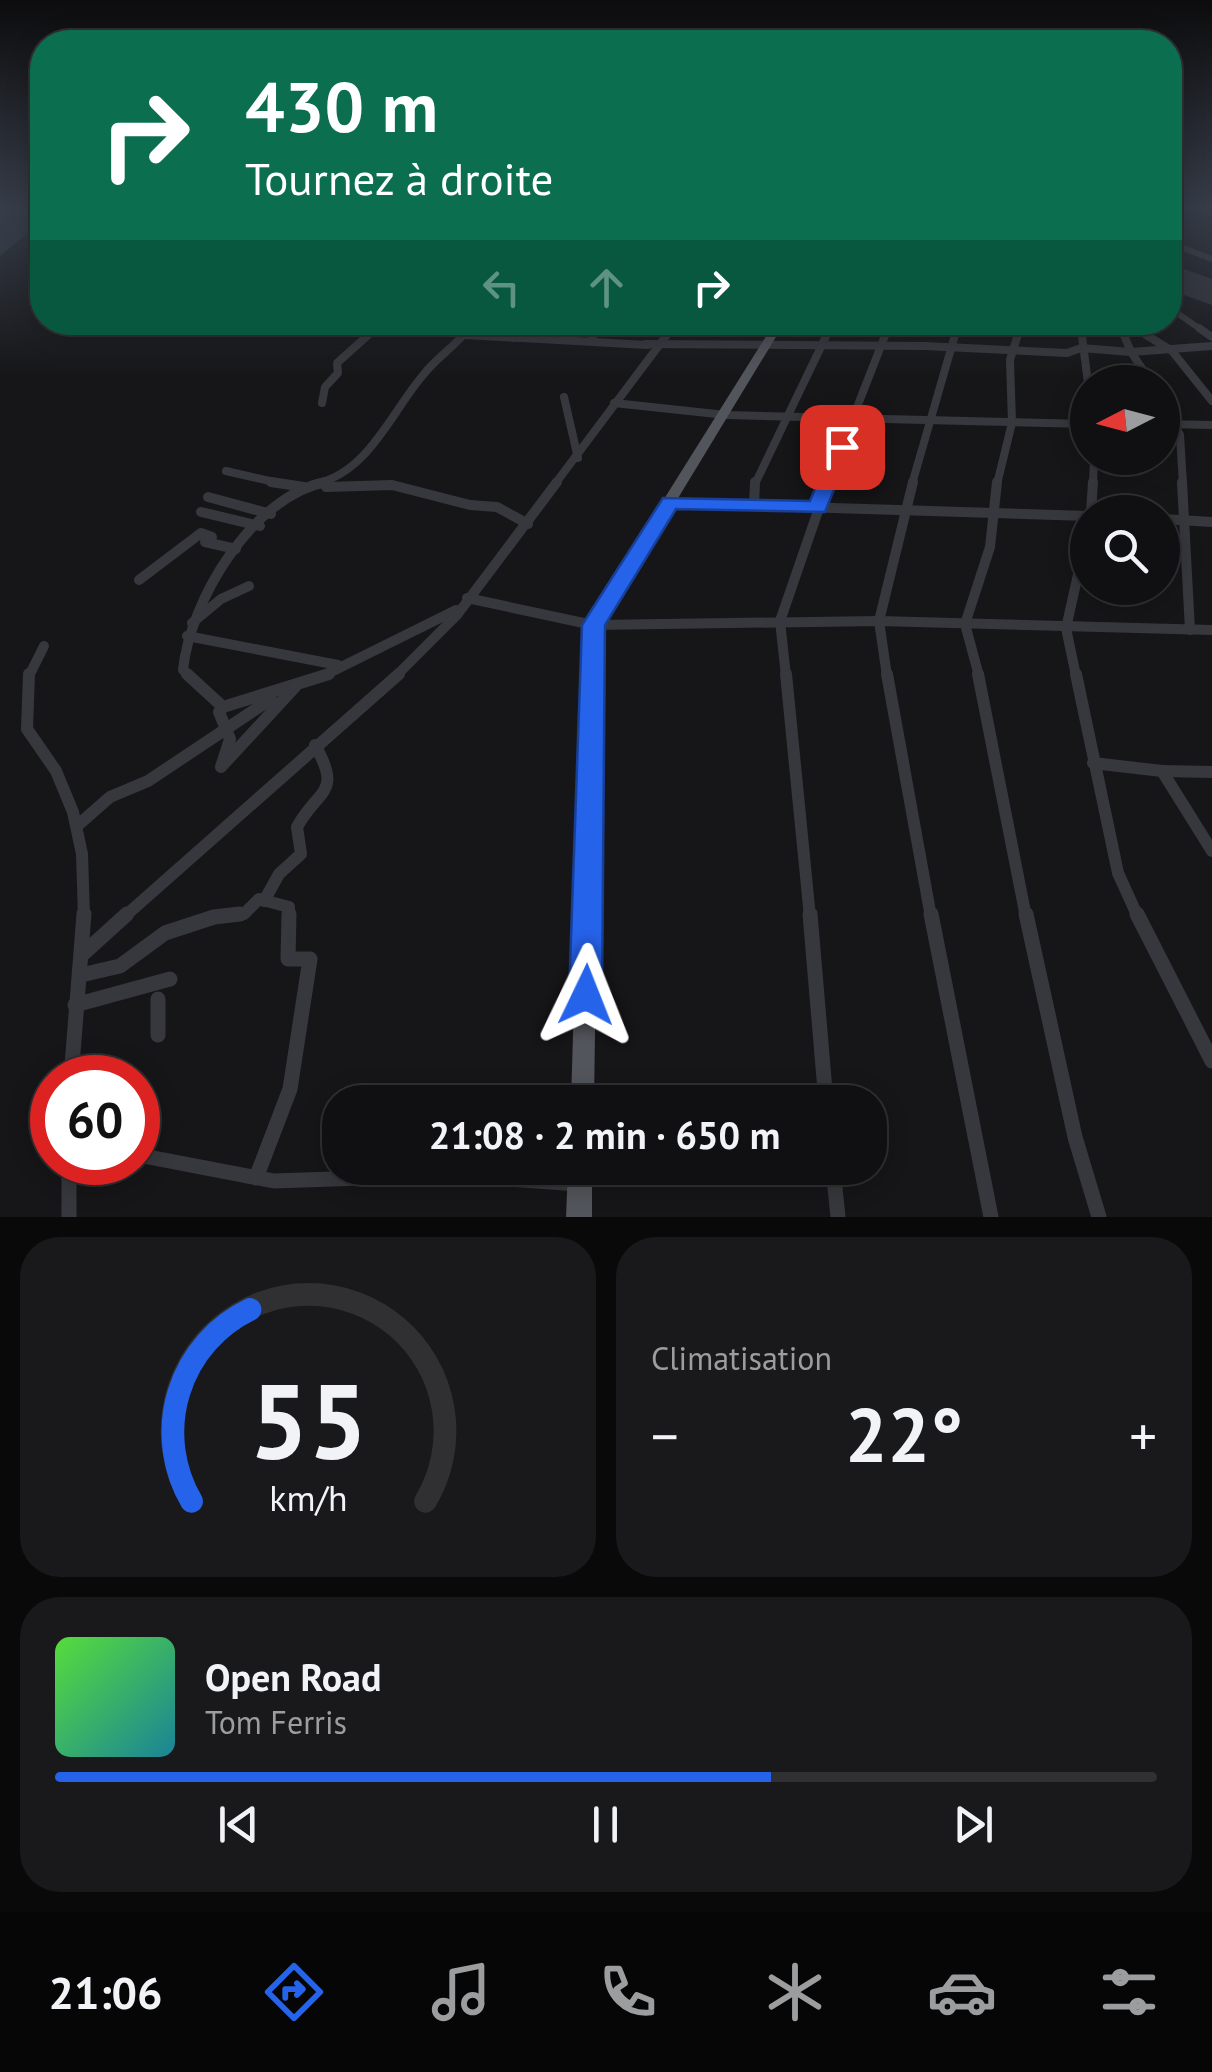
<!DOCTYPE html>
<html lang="fr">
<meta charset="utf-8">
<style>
:root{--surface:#101012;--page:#19191b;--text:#f1f3f6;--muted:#9c9d9f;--line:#303032;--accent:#2563eb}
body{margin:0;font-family:"PT Sans",sans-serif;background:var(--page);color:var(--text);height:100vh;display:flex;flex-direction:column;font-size:38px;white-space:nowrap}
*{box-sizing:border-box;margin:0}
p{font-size:32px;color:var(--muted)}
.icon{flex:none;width:55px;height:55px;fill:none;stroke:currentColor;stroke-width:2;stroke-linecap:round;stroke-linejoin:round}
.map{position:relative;height:1217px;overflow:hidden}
.panel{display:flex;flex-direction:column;gap:20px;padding:20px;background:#09090a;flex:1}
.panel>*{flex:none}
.guide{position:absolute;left:30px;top:30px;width:1152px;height:305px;border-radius:40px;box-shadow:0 5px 25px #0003,0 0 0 2px var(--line);background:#0b6e4f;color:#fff;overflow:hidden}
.needle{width:65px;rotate:264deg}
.tools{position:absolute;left:1070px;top:365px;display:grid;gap:20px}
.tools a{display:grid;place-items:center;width:110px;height:110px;border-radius:50%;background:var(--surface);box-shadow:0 5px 25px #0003,0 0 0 2px var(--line);font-size:50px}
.speed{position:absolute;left:30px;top:1055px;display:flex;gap:20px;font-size:50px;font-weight:700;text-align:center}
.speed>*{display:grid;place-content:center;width:130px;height:130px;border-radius:50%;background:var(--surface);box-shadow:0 5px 25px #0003,0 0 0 2px var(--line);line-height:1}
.speed .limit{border:15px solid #d22;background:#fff;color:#111}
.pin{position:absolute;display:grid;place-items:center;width:85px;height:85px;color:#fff;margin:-42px;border-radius:20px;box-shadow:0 5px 15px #0006}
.me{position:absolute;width:110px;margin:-55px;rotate:2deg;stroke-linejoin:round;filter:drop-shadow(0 0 8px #0008)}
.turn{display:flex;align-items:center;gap:35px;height:210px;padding:0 50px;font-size:45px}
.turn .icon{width:130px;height:130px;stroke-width:2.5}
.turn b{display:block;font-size:70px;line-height:85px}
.lanes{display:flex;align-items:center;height:95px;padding:0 50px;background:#0003;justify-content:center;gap:50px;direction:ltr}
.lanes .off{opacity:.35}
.big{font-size:75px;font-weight:800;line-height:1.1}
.panel .card{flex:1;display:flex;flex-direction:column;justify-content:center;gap:15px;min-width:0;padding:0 35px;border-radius:40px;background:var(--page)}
.panel .dial{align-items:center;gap:0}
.dial svg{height:260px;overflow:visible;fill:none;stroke:var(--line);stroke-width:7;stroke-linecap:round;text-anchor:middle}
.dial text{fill:var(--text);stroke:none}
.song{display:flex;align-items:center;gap:30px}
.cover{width:120px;height:120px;border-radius:15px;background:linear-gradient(135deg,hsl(110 70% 55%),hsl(190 70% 35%))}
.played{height:10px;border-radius:5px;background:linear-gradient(90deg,var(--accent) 65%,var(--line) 65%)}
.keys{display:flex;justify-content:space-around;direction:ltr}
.heat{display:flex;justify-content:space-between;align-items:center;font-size:55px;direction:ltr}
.panel .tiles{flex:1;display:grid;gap:20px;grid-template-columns:1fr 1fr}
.card:last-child{grid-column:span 2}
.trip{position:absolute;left:322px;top:1085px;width:565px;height:100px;border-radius:40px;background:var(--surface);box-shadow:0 5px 25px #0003,0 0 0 2px var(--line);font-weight:800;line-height:100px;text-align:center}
.menu{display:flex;height:160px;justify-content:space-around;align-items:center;background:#060607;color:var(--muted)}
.menu .icon{width:70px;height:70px}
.menu .selected{color:var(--accent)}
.menu b{font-size:45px;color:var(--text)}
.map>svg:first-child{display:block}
</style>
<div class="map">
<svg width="1212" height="1217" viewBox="0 0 1212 1217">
<rect width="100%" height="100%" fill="#161618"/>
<!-- water -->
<path fill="#2c353c" d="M0,207h42v14l-42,35z"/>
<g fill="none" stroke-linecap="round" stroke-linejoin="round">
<!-- runway -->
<path fill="#303135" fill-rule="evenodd" d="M1170,264l42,15v26l-42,-15z"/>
<!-- minor-far4 -->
<g stroke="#37383d" stroke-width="6">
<path d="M1170,243l42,16"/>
<path d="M1170,308l33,23"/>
<path d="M1080,322l1,9"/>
<path d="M1118,322l4,9"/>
<path d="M1125,322l14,9"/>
<path d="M373,331l10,-9"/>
<path d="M467,331l5,-9"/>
<path d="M519,331l7,-9"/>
<path d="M597,331l5,-9"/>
<path d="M670,331l7,-9"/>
<path d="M829,331l4,-9"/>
<path d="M887,331l3,-9"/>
<path d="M956,331l3,-9"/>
<path d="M1019,331l3,-9"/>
</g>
<!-- minor-far3 -->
<g stroke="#37383d" stroke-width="8">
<path d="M1081,328l7,55"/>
<path d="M1121,328l10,24 81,-6"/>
<path d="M1135,328l37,23 40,50"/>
<path d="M1199,328l13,9"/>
<path d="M465,335l183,10"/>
<path d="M513,338l8,-10"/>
<path d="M590,341l8,-13"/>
<path d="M645,344l280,2 142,7 14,-5 50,4 20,30"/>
<path d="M564,397l14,61"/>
<path d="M1162,402l18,33 3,49"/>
<path d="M322,403l3,-16 13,-14 -1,-10 39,-35"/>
<path d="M614,403l112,12 362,9"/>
<path d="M1162,424l50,1"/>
<path d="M226,471l57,13"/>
<path d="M314,484c54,-10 77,-72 110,-110 13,-17 32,-28 45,-46"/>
<path d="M555,484l117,-156"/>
<path d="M755,484l75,-156"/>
<path d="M827,484l61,-156"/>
<path d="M912,484l45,-156"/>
<path d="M997,484l15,-61 -2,-63 10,-32"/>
<path d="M1093,484l1,-26"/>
</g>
<!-- minor-far2 -->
<g stroke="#37383d" stroke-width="10">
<path d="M271,482l33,5"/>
<path d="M1182,482l8,148"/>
<path d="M326,487l66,-2 78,20 27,2 31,17"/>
<path d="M208,497l63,17"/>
<path d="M670,503l418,13"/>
<path d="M754,506l1,-24"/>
<path d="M201,512l59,14"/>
<path d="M1091,512l2,-30"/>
<path d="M1162,519l50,3"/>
<path d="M139,580l62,-47 11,4 -7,5 31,7"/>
<path d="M467,598l126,27 286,-4 333,9"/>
<path d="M192,623l29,-24 28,-13"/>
<path d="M187,636l151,29"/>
<path d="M29,676l15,-30"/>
<path d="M190,676l-7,-6c7,-70 70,-174 143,-188"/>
<path d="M323,676l133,-66"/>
<path d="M396,676l61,-61 100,-133"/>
<path d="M786,676l-6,-55 48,-139"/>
<path d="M887,676l-8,-55 34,-139"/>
<path d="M979,676l-14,-52 25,-77 7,-65"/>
<path d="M1076,676l-10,-48 22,-98"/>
</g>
<!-- minor-far1 -->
<g stroke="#37383d" stroke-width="12">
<path d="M29,674l-2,55 29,42 17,41 9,42 2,63"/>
<path d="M187,674l36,33 106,-33"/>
<path d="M786,674l24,243"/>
<path d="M887,674l44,243"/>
<path d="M978,674l48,243"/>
<path d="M1076,674l42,199 20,44"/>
<path d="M223,707l-4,5 11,27 -9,28 74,-80"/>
<path d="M1093,763l69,8 50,80"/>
<path d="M1162,771l50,1"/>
<path d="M77,826l33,-29 38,-16 123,-82"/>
<path d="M264,901l15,-27 22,-20 -4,-27c21,-39 46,-32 18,-82"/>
<path d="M124,917l275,-243"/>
<path d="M215,917l29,-3 15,-15 30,8v10"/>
</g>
<!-- minor -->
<g stroke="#37383d" stroke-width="15">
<path d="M810,914l16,188"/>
<path d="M931,914l60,303"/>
<path d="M1026,914l49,223 24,80"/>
<path d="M1137,914l75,147"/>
<path d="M84,953l43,-39"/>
<path d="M81,975l39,-9 45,-33 49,-16 26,-3"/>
<path d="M158,999v36"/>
<path d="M75,1005l95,-26"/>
<path d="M71,1078l13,-164"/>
<path d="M138,1155l136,26 176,-6 129,9"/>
<path d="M69,1162v55"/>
<path d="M833,1168l5,49"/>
<path d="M256,1178l34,-89 20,-130h-22l1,-45"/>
</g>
<!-- primary -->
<g fill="#53555c" fill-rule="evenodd">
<path d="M775,322h10l-184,303 -7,477h-23l14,-477z"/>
<path d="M568,1168h24v49h-26z"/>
</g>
</g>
<!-- sky -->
<linearGradient id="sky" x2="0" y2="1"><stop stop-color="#0c0c0d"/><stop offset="0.55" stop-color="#363c48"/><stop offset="1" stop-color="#363c48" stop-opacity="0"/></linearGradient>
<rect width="1212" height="377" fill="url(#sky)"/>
<!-- route -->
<path fill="#2563eb" stroke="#184099" stroke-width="2.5" d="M842,442l9,5 -26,65 -149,-3 -71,116 -3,370 -5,11 -11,4 -12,-4 -5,-11 13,-370 81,-127 147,3 22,-54z"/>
</svg>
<div class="tools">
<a><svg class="needle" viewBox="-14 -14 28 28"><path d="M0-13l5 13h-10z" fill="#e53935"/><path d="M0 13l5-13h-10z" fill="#9c9d9f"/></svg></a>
<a><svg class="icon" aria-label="search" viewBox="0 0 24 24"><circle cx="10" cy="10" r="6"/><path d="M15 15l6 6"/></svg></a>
</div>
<div class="speed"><div class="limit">60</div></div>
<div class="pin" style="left:842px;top:447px;background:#d93025"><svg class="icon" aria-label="arrive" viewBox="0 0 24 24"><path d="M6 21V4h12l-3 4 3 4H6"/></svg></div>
<svg class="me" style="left:586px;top:995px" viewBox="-20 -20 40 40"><path d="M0-17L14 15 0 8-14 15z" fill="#2563eb" stroke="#fff" stroke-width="4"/></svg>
<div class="trip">21:08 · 2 min · 650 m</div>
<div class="guide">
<div class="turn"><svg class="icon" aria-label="right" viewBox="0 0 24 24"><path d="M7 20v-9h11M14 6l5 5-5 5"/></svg><div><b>430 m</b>Tournez à droite</div></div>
<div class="lanes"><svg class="icon off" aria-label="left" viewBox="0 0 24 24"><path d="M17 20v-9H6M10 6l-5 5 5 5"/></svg><svg class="icon off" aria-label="ahead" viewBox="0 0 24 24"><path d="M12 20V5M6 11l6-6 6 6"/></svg><svg class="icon" aria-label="right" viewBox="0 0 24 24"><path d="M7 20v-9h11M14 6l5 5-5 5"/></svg></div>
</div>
</div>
<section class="panel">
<div class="tiles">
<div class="card dial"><svg viewBox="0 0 100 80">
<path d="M14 69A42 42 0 1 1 86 69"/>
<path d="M14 69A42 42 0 0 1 32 10" stroke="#2563eb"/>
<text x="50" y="56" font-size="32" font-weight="700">55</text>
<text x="50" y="72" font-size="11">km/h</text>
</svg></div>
<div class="card"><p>Climatisation</p>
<div class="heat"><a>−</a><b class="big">22°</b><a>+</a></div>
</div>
<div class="card">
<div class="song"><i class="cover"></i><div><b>Open Road</b><p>Tom Ferris</p></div></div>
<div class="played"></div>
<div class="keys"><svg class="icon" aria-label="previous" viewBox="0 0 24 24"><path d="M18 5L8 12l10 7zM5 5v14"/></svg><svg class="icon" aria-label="pause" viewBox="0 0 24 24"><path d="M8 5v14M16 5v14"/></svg><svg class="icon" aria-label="next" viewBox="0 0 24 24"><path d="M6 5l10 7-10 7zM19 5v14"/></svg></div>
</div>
</div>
</section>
<nav class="menu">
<b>21:06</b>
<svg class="icon selected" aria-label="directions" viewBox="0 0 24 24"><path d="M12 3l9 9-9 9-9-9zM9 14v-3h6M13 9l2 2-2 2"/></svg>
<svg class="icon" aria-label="music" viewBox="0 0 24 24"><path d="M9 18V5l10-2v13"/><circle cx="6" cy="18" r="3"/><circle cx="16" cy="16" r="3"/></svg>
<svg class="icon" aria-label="phone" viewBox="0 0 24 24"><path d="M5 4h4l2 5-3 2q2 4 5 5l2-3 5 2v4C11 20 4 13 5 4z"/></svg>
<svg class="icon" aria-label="climate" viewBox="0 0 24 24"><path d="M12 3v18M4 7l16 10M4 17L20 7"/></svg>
<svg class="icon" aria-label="car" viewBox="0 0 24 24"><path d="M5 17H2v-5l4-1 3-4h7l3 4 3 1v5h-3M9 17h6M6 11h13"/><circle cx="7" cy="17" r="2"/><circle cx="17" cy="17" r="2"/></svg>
<svg class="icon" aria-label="filters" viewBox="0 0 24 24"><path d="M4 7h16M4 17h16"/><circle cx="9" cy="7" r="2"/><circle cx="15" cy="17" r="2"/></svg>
</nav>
